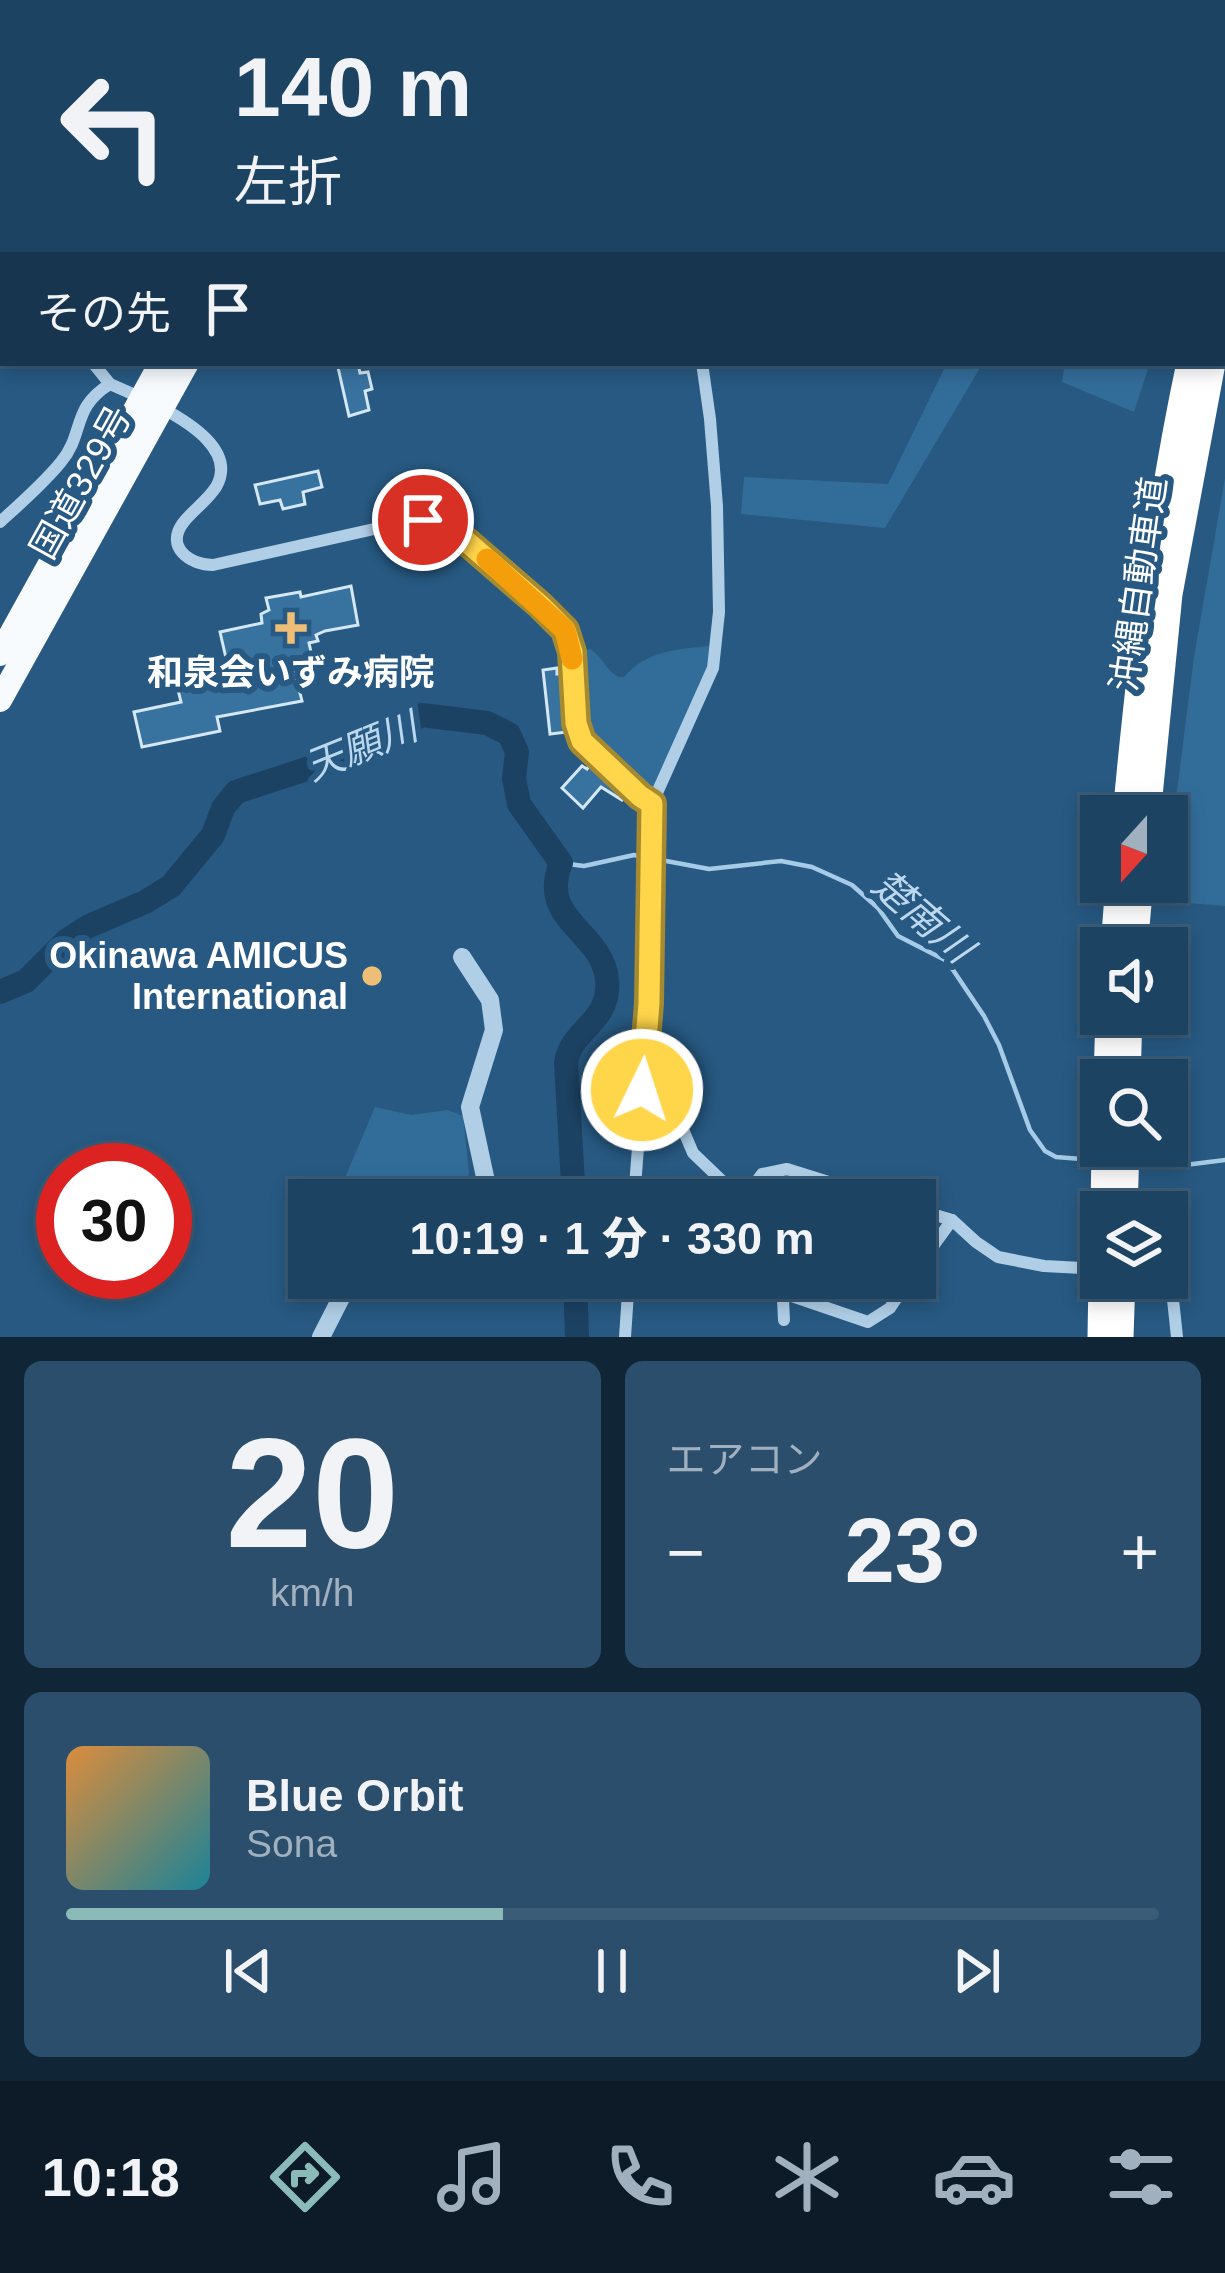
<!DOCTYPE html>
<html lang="ja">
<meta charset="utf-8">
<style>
:root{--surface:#1d4362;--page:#2a4e6b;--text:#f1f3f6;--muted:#a0b0be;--line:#3b5c77;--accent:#8bbbb9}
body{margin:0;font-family:Helvetica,"Noto Sans JP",sans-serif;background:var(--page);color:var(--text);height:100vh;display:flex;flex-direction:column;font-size:45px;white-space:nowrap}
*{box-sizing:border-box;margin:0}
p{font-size:39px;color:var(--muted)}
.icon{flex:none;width:66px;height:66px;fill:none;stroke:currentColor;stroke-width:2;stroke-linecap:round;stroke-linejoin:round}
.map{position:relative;height:1337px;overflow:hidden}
.details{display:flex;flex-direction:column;gap:24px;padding:24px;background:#102536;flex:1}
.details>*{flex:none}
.banner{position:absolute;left:0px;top:0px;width:1227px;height:366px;box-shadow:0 6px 18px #0003,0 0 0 3px var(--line);background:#1d4362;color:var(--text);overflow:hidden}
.needle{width:78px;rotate:201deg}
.tools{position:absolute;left:1080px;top:795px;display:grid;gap:24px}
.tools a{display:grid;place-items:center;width:108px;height:108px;border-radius:0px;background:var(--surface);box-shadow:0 6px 18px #0003,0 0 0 3px var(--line);font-size:60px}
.speed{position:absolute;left:36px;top:1143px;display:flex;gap:24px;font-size:60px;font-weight:700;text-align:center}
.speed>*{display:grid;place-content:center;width:156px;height:156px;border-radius:50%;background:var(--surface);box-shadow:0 6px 18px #0003,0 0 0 3px var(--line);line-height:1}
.speed .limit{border:18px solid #d22;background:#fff;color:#111}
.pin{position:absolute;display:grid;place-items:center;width:102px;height:102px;color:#fff;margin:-51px;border:6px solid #fff;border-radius:50%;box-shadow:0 3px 12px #0007}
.me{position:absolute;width:132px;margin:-66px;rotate:4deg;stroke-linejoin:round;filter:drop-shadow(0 0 9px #0008)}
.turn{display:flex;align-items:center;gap:42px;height:252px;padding:0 36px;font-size:54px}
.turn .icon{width:156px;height:156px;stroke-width:2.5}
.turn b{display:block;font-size:84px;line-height:102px}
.then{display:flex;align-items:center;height:114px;padding:0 36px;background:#0003;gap:24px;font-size:45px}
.big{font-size:90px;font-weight:800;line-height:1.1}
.details .widget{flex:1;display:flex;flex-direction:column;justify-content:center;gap:18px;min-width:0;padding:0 42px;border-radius:18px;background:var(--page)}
.details .dial{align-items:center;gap:0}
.dial b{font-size:156px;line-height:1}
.song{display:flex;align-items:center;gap:36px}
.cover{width:144px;height:144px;border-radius:18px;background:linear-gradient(135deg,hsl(30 70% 55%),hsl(190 70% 35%))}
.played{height:12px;border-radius:6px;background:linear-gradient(90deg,var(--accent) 40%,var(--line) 40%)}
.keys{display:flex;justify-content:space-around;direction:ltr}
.heat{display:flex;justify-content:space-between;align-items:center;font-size:66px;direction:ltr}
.details .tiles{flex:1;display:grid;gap:24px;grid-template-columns:1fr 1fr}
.widget:last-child{grid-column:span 2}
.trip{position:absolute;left:288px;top:1179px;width:648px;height:120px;border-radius:0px;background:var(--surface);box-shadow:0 6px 18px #0003,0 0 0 3px var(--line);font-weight:800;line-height:120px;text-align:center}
.dock{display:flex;height:192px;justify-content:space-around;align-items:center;background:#0c1b27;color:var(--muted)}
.dock .icon{width:84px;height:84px}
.dock .on{color:var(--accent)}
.dock b{font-size:54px;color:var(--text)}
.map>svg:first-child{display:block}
</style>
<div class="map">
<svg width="1225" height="1337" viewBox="0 0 1225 1337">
<rect width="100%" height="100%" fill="#275982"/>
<!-- green -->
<g fill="#326d9a">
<path d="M947,363h36l-98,165 -144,-14 3,-37 144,7z"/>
<path d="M1065,363h85l-16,49 -72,-30z"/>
<path d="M1225,478v428l-62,-5 31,-244z"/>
<path d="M709,646l-2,21 -51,123 -8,3c-17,-12 -61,-51 -66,-71 -5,-21 -2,-48 -3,-69l11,-4c13,8 15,20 28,28h6c22,-26 53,-28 85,-31z"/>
<path d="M375,1107l36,8 37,-5 15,6 6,57 -4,27h-119l-4,-15z"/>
</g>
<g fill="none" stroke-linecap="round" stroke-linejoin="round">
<!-- stream -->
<g stroke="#a5cbe7" stroke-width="4.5">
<path d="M561,863l23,3 50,-11 75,14 72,-8 31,6 40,18 26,23 20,28 49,25 37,55 15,29 31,85 15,21 11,6 38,3"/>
<path d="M1136,1163l33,4 56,-7"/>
</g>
<!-- river -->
<g stroke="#1c4263" stroke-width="24">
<path d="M0,992l26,-11 41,-41 22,-14 56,-24 26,-16 42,-51 10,-27 13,-16 92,-30 94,-47 65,8 22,11 8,18 -3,26 5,26 42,59c-24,58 42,68 46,117 4,43 -36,48 -41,83l8,137"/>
<path d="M575,1278l2,59"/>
</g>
</g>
<!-- building -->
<g fill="#38729f" stroke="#d3e7f5" stroke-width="3">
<path d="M337,363h21l2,10 8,-1 4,17 -7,2 4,19 -20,6z"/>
<path d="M318,471l4,16 -19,5 2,12 -22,5 -3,-9 -20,4 -5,-19z"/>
<path d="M351,586l7,39 -33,6 -9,4 2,6 -9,2 4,18 -20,4 9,36 -85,16 3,14 -78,16 -8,-35 47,-10 -3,-12 53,-10 -11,-48 42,-9 -1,-9 8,-4 -3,-12 34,-6 1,5z"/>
<path d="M557,668v6h6l4,58 -17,2 -7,-64z"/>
<path d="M590,765l35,32 -3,3 -21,-13 -18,21 -21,-20 20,-22 5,3z"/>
</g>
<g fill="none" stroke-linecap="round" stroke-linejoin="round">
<!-- minor -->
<g stroke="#b0cfe7" stroke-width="12">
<path d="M551,0l1,3"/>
<path d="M192,3v-3"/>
<path d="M93,363l17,21 34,15"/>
<path d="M162,408c26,14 75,43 54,79 -9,14 -23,23 -33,36 -18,24 7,42 30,42l188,-42c16,-2 30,-4 46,4 19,10 109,87 118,105 18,32 -1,81 18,110 9,14 54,52 69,62"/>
<path d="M0,522c21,-19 43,-38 61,-60 24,-29 10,-54 49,-78"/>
<path d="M645,1054l14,19 34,80 49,47"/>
<path d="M634,1200l15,-197 3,-199 61,-136 6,-56 -2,-106 -7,-87 -8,-56"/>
<path d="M743,1200l19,-26 25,-5 99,31"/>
<path d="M915,1209l37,11 24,22 22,15 46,9 57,3"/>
<path d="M915,1271l37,-51"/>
<path d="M782,1278l2,42"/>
<path d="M1165,1278l6,3 6,56"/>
<path d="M783,1293l85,29 22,-14 20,-30"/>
<path d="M625,1337l4,-59"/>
</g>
<!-- tertiary -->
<g stroke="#b0cfe7" stroke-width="18">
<path d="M462,957l28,43 4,30 -24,77 20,93"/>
<path d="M321,1337l23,-45 12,-12 75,7 23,-9"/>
</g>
<!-- trunk -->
<g stroke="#f8fbfe" stroke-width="24">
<path d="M360,3l1,-3"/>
<path d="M388,3l1,-3"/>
<path d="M0,654l161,-291"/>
<path d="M0,700l187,-337"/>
</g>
<!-- motorway -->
<g stroke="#fff" stroke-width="27">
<path d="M1224,227l1,-4"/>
<path d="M1224,309l1,-4"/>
<path d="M1126,816c14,-152 32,-303 64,-453"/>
<path d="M1147,816l22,-222 43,-231"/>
<path d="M1114,948l5,-66"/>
<path d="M1134,948l6,-66"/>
<path d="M1107,1080l2,-66"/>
<path d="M1127,1080l2,-66"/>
<path d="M1104,1212l1,-66"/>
<path d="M1124,1212l2,-66"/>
<path d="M1101,1337l1,-59"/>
<path d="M1120,1337l2,-59"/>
</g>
</g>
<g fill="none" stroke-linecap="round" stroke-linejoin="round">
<!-- route casing -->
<g stroke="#a68a30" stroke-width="30">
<path id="route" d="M423,520l23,6 20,15 74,64 25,25 7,22 4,71 6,18 58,55 12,8 -3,199 -7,87"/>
</g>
<!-- route -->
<use href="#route" stroke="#ffd54a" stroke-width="21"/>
<!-- slow -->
<path stroke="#f59e0b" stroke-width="21" d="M487,559l78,71 7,29"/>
</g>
<!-- markers -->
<g fill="#efbe76" stroke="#275982" stroke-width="4.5">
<path d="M285 610h12v12h12v12h-12v12h-12v-12h-12v-12h12z"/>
<circle cx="372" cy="976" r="12"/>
</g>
<g text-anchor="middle" stroke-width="12" stroke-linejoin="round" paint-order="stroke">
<!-- street labels -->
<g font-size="36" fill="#fff" stroke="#275982">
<text transform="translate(80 482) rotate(-61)" y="13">国道329号</text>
<text transform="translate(1138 584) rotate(-82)" y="13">沖縄自動車道</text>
</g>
<!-- poi labels -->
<g font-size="36" font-weight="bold" fill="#fff" stroke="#275982">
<text x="291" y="685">和泉会いずみ病院</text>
<text x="348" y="968" text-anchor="end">Okinawa AMICUS<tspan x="348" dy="41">International</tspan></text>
</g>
<!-- water labels -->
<g font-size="39" font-style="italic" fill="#bcd8ee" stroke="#275982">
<text transform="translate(361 746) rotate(-22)" y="14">天願川</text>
<text transform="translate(923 916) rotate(41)" y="14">楚南川</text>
</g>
</g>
</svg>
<div class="tools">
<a><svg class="needle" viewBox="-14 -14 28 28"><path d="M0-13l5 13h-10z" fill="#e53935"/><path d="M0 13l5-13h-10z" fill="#a0b0be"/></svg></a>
<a><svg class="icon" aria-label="sound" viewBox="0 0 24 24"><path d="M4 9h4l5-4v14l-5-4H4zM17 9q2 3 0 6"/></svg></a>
<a><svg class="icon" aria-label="search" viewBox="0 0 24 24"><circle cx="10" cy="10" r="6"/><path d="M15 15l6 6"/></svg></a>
<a><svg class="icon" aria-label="layers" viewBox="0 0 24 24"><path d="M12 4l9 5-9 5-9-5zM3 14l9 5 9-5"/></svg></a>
</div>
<div class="speed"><div class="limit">30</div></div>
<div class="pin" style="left:423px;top:520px;background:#d93025"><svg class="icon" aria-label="arrive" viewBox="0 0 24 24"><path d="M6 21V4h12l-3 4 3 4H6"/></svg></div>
<svg class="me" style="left:642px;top:1090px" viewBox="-20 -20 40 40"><circle r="17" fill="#ffd54a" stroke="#fff" stroke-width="3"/><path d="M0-11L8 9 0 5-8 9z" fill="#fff"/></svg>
<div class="trip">10:19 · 1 分 · 330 m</div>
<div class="banner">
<div class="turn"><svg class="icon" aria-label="left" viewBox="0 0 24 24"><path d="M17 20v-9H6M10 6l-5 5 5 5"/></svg><div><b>140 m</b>左折</div></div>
<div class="then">その先<svg class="icon" aria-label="arrive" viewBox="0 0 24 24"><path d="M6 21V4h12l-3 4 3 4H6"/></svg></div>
</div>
</div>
<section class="details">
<div class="tiles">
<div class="widget dial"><b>20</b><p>km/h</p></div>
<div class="widget"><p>エアコン</p>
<div class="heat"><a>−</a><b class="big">23°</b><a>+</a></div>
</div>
<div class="widget">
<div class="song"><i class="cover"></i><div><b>Blue Orbit</b><p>Sona</p></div></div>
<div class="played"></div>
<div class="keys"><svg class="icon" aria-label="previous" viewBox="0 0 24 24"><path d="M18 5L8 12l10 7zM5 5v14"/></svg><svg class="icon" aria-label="pause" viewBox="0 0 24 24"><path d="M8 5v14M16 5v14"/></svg><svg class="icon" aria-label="next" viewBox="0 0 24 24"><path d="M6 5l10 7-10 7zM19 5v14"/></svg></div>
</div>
</div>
</section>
<nav class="dock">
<b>10:18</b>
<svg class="icon on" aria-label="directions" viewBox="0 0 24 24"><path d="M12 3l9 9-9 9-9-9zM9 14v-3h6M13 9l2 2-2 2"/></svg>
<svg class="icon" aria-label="music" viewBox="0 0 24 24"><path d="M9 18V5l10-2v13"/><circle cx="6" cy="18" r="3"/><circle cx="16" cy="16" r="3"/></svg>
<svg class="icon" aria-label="phone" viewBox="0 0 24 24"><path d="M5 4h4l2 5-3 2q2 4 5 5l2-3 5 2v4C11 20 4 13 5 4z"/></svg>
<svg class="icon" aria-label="climate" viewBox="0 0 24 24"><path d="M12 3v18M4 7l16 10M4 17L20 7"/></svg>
<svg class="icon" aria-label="car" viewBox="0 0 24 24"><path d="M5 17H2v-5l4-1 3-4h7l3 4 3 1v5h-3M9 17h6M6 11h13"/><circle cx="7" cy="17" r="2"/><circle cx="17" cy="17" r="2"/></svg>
<svg class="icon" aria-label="filters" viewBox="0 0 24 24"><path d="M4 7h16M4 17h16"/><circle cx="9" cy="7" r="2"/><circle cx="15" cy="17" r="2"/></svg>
</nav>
